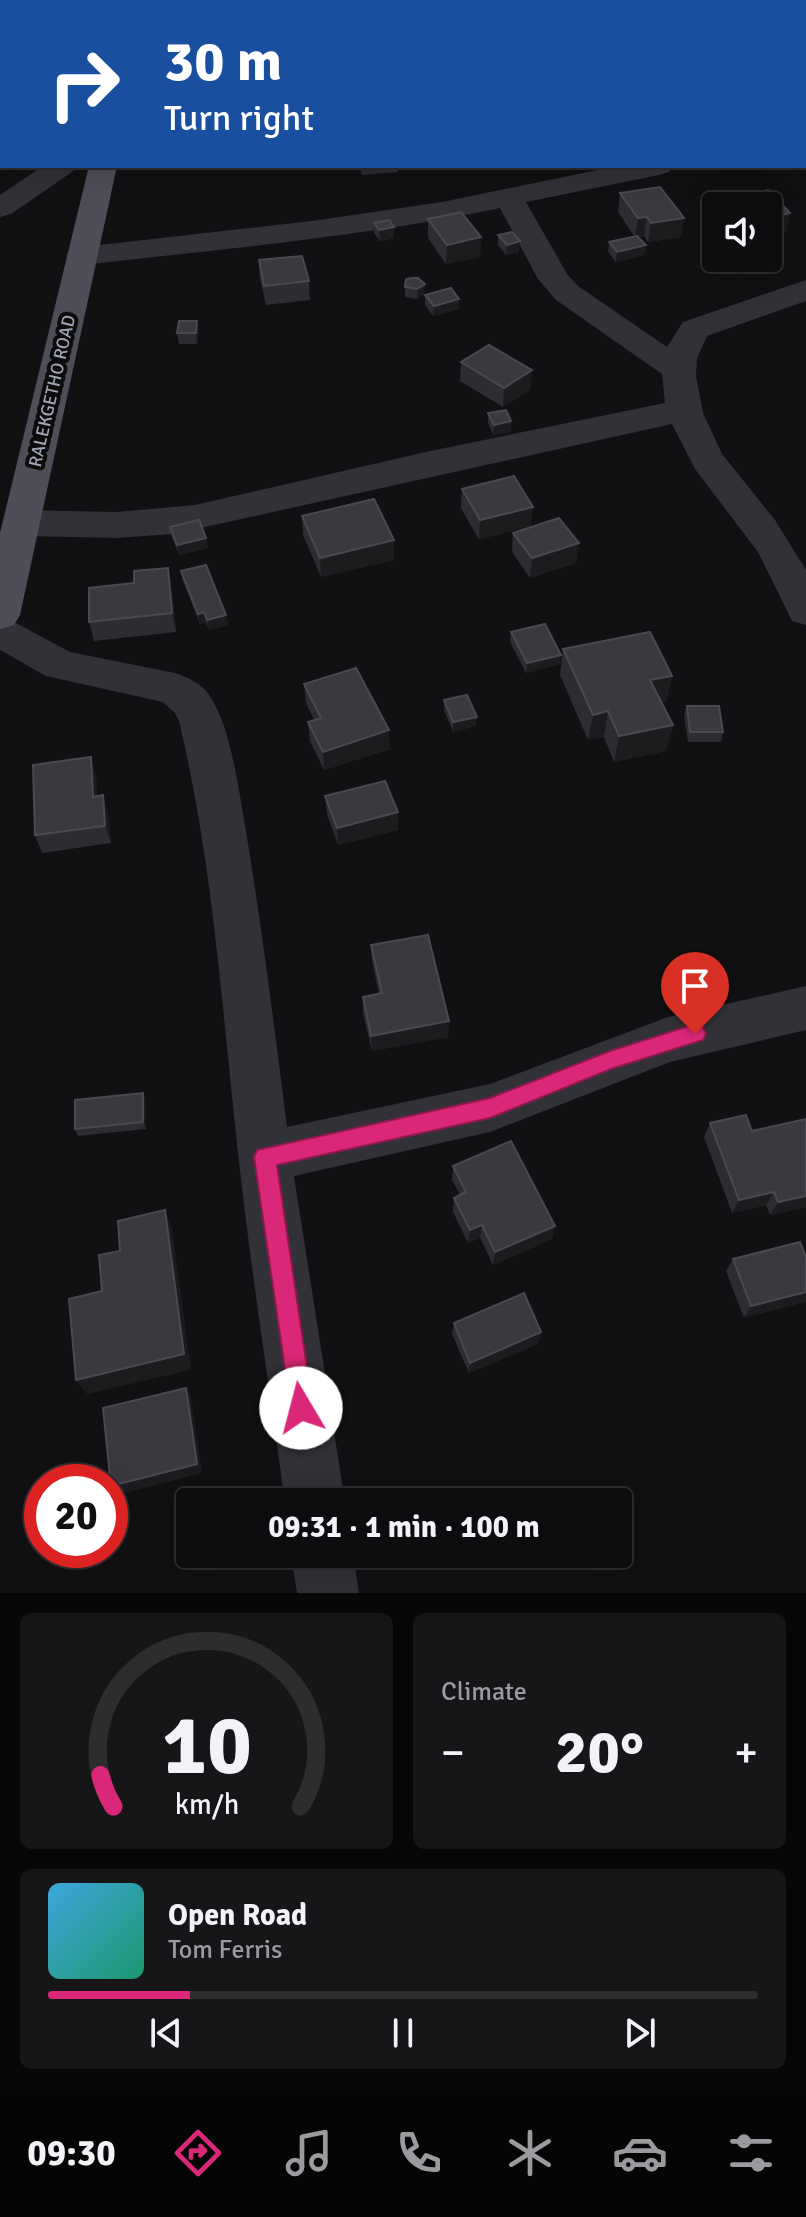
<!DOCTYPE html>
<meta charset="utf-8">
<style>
:root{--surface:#0d0c0e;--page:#161517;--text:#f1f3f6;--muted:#9a9b9e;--line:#2d2c2e;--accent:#db2777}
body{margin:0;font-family:Signika,sans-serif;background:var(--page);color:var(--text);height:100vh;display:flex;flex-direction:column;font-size:30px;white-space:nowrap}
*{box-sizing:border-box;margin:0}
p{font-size:26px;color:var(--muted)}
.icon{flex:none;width:44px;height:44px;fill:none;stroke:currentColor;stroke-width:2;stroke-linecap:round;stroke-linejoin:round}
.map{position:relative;height:1593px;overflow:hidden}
.sheet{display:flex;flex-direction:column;gap:20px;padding:20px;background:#070708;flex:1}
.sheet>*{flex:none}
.guide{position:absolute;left:0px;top:0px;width:806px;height:168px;box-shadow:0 8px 32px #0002,0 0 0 2px var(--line);background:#1a4fa0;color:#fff;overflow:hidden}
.fabs{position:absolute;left:702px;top:192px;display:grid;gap:16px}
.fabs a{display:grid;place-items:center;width:80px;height:80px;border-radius:8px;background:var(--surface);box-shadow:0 8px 32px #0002,0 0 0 2px var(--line);font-size:40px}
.speed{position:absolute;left:24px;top:1464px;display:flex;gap:16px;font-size:40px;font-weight:700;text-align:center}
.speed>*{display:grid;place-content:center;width:104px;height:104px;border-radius:50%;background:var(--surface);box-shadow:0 8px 32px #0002,0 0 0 2px var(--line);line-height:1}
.speed .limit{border:12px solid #d22;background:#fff;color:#111}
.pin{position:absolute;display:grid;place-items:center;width:68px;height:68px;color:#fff;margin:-82px -34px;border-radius:50% 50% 50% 0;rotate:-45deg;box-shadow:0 0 8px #0007}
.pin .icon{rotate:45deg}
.me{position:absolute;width:88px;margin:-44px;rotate:352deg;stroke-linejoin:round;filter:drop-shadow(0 0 6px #0008)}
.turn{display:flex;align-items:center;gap:28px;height:168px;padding:0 32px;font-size:36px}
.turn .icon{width:104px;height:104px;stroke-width:2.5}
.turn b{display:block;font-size:56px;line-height:68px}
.big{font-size:60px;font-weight:700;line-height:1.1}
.sheet .card{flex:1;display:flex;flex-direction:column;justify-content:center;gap:12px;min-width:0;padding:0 28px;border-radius:12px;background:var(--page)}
.sheet .dial{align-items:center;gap:0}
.dial svg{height:208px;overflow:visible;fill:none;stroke:var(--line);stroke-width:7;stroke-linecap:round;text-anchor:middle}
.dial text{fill:var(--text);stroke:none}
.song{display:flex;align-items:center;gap:24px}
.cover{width:96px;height:96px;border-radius:12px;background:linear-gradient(135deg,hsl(200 70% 55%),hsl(160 70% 35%))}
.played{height:8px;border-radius:4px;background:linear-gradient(90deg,var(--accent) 20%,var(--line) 20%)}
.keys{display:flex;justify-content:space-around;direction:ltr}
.heat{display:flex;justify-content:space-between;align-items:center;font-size:44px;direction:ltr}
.sheet .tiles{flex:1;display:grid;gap:20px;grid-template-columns:1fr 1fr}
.card:last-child{grid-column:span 2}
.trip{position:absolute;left:176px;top:1488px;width:456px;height:80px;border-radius:8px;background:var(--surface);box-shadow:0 8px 32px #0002,0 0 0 2px var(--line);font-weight:700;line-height:80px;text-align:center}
.dock{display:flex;height:128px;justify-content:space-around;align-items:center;background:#050506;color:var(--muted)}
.dock .icon{width:56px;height:56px}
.dock .current{color:var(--accent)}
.dock b{font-size:36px;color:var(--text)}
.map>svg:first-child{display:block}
</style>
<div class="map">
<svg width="806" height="1593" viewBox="0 0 806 1593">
<rect width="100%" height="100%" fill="#111012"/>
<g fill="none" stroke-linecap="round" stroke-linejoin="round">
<!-- minor -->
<g fill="#313137" fill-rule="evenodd">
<path d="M736,0h26l2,2h-26z"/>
<path d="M804,48l2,1 -1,17h-1z"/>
<path d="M43,166h33l-4,6 -61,42 -11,3v-22z"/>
<path d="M617,166h56l-4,6 -10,3 -133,27 41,72 11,12 89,61 16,-25 123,-42v21l-99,35 -10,22 -1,18 7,37 19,41 53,66 31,50v55l-14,-4 -34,-69 -63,-83 -23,-45 -499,110 -57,4 -95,-2 -13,-4 -6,-9 6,-9 13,-4 95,2 79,-7 235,-54 235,-48 -3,-29 -106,-74 -18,-21 -38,-71c-138,29 -278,41 -418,57l-11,-2 -5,-7 5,-7 11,-2 230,-26 130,-19z"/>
<path d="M0,617l14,5 56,30 105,21c12,4 23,9 31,18 23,27 32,94 38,128 17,102 30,205 43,308l203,-43 178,-67 138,-31v44l-136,32 -180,70 -196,44 51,326h-60c-16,-116 -34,-232 -47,-349 -16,-144 -25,-290 -59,-432l-4,-8 -12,-11 -117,-26 -46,-26z"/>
<path d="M291,1554h62l6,39h-62z"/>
</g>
<!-- major -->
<g fill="#4d4e57" fill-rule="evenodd">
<path d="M137,0h26l-27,2z"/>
<path d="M89,166h28l-97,449 -6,10 -14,4v-96z"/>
</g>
</g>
<!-- wall -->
<g fill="#2d2c30">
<path d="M465,0h77v2h-76z"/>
<path d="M359,166h39v6l-36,3z"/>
<path d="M421,166h31v3l-31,1z"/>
<path d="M620,193l64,25 -3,19 -33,5 -4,-6 -6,1 8,8 -2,10 -28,7 -8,-10 1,-10 25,-6 -16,-24z"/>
<path d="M428,219l53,18 -1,20 -34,7 -18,-26z"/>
<path d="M374,223l20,15 -14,3 -6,-8z"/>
<path d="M498,235l21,17 -13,3 -8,-10z"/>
<path d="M259,260l50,21 1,19 -44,5 -6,-26z"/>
<path d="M425,284l-1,10 -7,5 -12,-2v-10z"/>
<path d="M425,295l34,14 -26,7 -8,-11z"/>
<path d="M199,331l-2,13h-18l-2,-11z"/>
<path d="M461,362l71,8 -2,20 -27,17 -43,-26z"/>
<path d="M488,413l23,19 -18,3 -5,-12z"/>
<path d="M514,476l-35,64 -18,-32 1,-19z"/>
<path d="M302,516l92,24v20l-73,17 -18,-42z"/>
<path d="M170,527l36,11 2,10 -29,7 -7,-18z"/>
<path d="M513,533l66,10 -3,20 -46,15 -18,-26z"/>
<path d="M168,568l4,19 4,45 -82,9 -5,-19 45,-39z"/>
<path d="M181,571l45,44 2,10 -19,5 -3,-8 -6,2 -17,-43z"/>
<path d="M511,632l50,23 -1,9 -34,9 -16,-31z"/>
<path d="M563,649l109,27 -6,26 -5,1 12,22 -7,26 -52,11 -10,-25 -16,3 -28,-65z"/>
<path d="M304,684l86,65 -66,21 -14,-29 -2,-19 6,-2 -8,-17z"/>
<path d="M444,700l32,26 -23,6 -9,-22z"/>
<path d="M687,706l36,26 -2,10h-33l-4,-27z"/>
<path d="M96,775l1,21 11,17 3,30 -69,10 -7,-18z"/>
<path d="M325,796l73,34 -60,15 -11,-31z"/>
<path d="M371,945l78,76 -1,16 -76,14 -9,-37v-17l16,-3 -7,-33z"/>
<path d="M143,1093l3,8v28l-68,7 -3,-7z"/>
<path d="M710,1123l42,8 54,76 -36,8 -4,-10 -34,8 -28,-76z"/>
<path d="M453,1166l102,60 -3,13 -59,26 -13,-27 -12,5 -15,-31 1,-14 6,-3 -8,-15z"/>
<path d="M800,1242l-56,76 -18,-47 7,-12z"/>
<path d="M454,1323l87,9 -3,12 -69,29 -17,-39z"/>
</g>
<!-- shaded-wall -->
<g fill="#1c1b1e">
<path d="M490,0h52v2h-61v-1z"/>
<path d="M790,213l-4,19 -18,4v-18z"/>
<path d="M647,217l-3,19 -9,2 3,-20z"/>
<path d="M684,218l-3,19 -33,5 3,-19z"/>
<path d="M394,227v11l-14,3 -1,-11z"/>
<path d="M481,237l-1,20 -34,7 1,-19z"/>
<path d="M520,241l-1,11 -13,3 1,-10z"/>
<path d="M646,245l-2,10 -28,7 1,-10z"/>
<path d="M425,284l-1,10 -7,5v-10z"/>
<path d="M459,299v10l-26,7 1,-10z"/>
<path d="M197,321l2,10 -2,13 -1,-11z"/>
<path d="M532,370l-2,20 -27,17 1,-19z"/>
<path d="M511,421v11l-18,3 1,-10z"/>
<path d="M533,507l-2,19 -52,14 1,-20z"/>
<path d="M206,538l2,10 -29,7 -2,-10z"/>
<path d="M394,540v20l-73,17 -1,-19z"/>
<path d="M579,543l-3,20 -46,15 2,-20z"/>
<path d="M168,568l4,19 4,45 -4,-19z"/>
<path d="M204,612l2,10 -6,2 -2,-10z"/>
<path d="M226,615l2,10 -19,5 -2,-10z"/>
<path d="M561,655l-1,9 -34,9 1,-10z"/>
<path d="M672,676l-6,26 -21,4 5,-26z"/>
<path d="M608,711l-4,26 -16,3 5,-25z"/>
<path d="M477,717l-1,9 -23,6v-10z"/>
<path d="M673,725l-7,26 -52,11 5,-26z"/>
<path d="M389,730l1,19 -66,21 -1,-18z"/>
<path d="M91,757l5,18 3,40 -6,-18z"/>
<path d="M103,795l5,18 3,30 -6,-17z"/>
<path d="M398,812v18l-60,15 -1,-17z"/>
<path d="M449,1021l-1,16 -76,14 -1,-15z"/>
<path d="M143,1093l3,8v28l-3,-7z"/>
<path d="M774,1192l-8,13 -34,8 7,-13z"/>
<path d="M806,1196v11l-36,8 8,-13z"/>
<path d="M165,1210l7,19 19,141 -104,24 -11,-14z"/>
<path d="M482,1225l-2,13 -12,5 2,-13z"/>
<path d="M555,1226l-3,13 -59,26 2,-13z"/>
<path d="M806,1292v10l-62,16 7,-12z"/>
<path d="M541,1332l-3,12 -69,29 1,-10z"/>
<path d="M186,1388l5,10 11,75 -84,22 -7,-9z"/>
</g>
<!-- building -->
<g fill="#39393e" stroke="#494a51" stroke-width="2">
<path d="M290,0h104l1,2h-104z"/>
<path d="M660,187l24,31 -33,5 -4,-6 -9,1 -18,-25z"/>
<path d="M768,190l22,23 -22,5v-12h-35l-6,-6z"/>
<path d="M461,212l20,25 -34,8 -19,-26z"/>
<path d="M389,220l5,7 -15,3 -5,-7z"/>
<path d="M512,232l8,9 -13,4 -9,-10z"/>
<path d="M637,236l9,9 -29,7 -8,-10z"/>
<path d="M302,256l7,25 -45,5 -5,-26z"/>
<path d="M412,278h6l7,6 -8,5 -12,-2 1,-8z"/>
<path d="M451,288l8,11 -25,7 -9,-11z"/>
<path d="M179,321h18l-1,12h-19z"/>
<path d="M489,345l43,25 -28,18 -43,-26z"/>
<path d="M506,410l5,11 -17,4 -6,-12z"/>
<path d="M514,476l19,31 -53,13 -18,-31z"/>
<path d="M374,499l20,41 -74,18 -18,-42z"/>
<path d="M559,518l20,25 -47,15 -19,-25z"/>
<path d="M199,520l7,18 -29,7 -7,-18z"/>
<path d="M206,565l20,50 -19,5 -3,-8 -6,2 -17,-43z"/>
<path d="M168,568l4,45 -83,9v-34l45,-5v-12z"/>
<path d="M545,624l16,31 -34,8 -16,-31z"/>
<path d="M650,632l22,44 -22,4 23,45 -54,11 -11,-25 -15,4 -30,-66z"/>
<path d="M356,668l33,62 -66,22 -15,-30 13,-4 -17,-34z"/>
<path d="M467,695l10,22 -24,5 -9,-22z"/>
<path d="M687,706h32l4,26h-33z"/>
<path d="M91,757l2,40 10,-2 2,31 -70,9 -2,-70z"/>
<path d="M385,781l13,31 -61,16 -12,-32z"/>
<path d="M428,935l21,86 -78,15 -8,-39 19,-4 -11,-48z"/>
<path d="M143,1093v29l-68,7v-29z"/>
<path d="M746,1115l6,16 54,-12v77l-28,6 -4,-10 -35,8 -29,-77z"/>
<path d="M511,1141l44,85 -60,26 -13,-27 -12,5 -16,-32 12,-6 -13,-26z"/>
<path d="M165,1210l19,144 -108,26 -7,-81 33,-8 -3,-36 21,-4 -2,-30z"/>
<path d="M800,1242l6,15v35l-55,14 -18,-47z"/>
<path d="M524,1293l17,39 -71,31 -16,-40z"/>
<path d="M186,1388l11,76 -86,22 -8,-78z"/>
</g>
<!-- route -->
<path fill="#db2777" stroke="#8e194d" stroke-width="2" d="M695,1024l8,3 3,7 -3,6 -92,29 -121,49 -213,47 36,243 -3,9 -9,3 -9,-3 -38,-260 3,-7 233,-52 120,-47z"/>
<g text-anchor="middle" stroke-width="8" stroke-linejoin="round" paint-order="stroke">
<!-- far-street labels -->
<g font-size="18" fill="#a0a4b4" stroke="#0c0c0d">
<text transform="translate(52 391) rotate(-77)" y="6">RALEKGETHO ROAD</text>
</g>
</g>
</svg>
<div class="fabs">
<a><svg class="icon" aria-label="sound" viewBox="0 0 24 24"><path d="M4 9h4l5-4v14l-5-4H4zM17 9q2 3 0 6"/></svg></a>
</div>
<div class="speed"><div class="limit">20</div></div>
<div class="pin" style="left:695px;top:1034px;background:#d93025"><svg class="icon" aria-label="arrive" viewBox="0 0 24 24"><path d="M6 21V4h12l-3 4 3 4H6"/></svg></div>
<svg class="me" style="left:301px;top:1408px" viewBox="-20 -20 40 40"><circle r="19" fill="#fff"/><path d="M0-13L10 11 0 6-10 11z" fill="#db2777"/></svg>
<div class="trip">09:31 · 1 min · 100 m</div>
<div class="guide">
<div class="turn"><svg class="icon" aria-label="right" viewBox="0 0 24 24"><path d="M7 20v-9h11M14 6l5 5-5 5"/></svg><div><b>30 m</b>Turn right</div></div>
</div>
</div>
<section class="sheet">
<div class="tiles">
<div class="card dial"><svg viewBox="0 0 100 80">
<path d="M14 69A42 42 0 1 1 86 69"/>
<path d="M14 69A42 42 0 0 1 9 57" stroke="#db2777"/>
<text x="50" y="56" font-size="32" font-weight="700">10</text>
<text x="50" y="72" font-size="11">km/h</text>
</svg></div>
<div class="card"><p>Climate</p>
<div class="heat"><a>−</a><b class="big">20°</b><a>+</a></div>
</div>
<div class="card">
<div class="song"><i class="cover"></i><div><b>Open Road</b><p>Tom Ferris</p></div></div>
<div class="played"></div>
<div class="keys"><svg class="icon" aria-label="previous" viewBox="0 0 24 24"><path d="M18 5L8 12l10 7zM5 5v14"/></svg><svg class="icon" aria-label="pause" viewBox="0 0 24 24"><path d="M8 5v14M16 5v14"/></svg><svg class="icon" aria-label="next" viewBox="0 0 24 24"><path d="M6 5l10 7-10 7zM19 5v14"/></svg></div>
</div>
</div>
</section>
<nav class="dock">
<b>09:30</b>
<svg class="icon current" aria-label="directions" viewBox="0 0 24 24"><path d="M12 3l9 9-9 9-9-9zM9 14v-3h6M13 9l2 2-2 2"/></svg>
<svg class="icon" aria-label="music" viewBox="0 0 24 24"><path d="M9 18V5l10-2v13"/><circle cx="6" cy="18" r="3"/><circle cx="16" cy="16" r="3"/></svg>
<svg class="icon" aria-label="phone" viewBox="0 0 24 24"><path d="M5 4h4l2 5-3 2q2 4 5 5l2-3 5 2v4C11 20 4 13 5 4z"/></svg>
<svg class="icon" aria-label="climate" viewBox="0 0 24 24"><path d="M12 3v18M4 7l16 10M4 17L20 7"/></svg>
<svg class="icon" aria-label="car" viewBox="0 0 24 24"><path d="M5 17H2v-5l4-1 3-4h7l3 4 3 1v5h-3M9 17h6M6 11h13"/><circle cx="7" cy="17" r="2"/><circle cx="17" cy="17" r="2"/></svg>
<svg class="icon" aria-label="filters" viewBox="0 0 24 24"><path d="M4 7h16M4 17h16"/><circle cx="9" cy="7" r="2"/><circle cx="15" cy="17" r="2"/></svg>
</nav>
